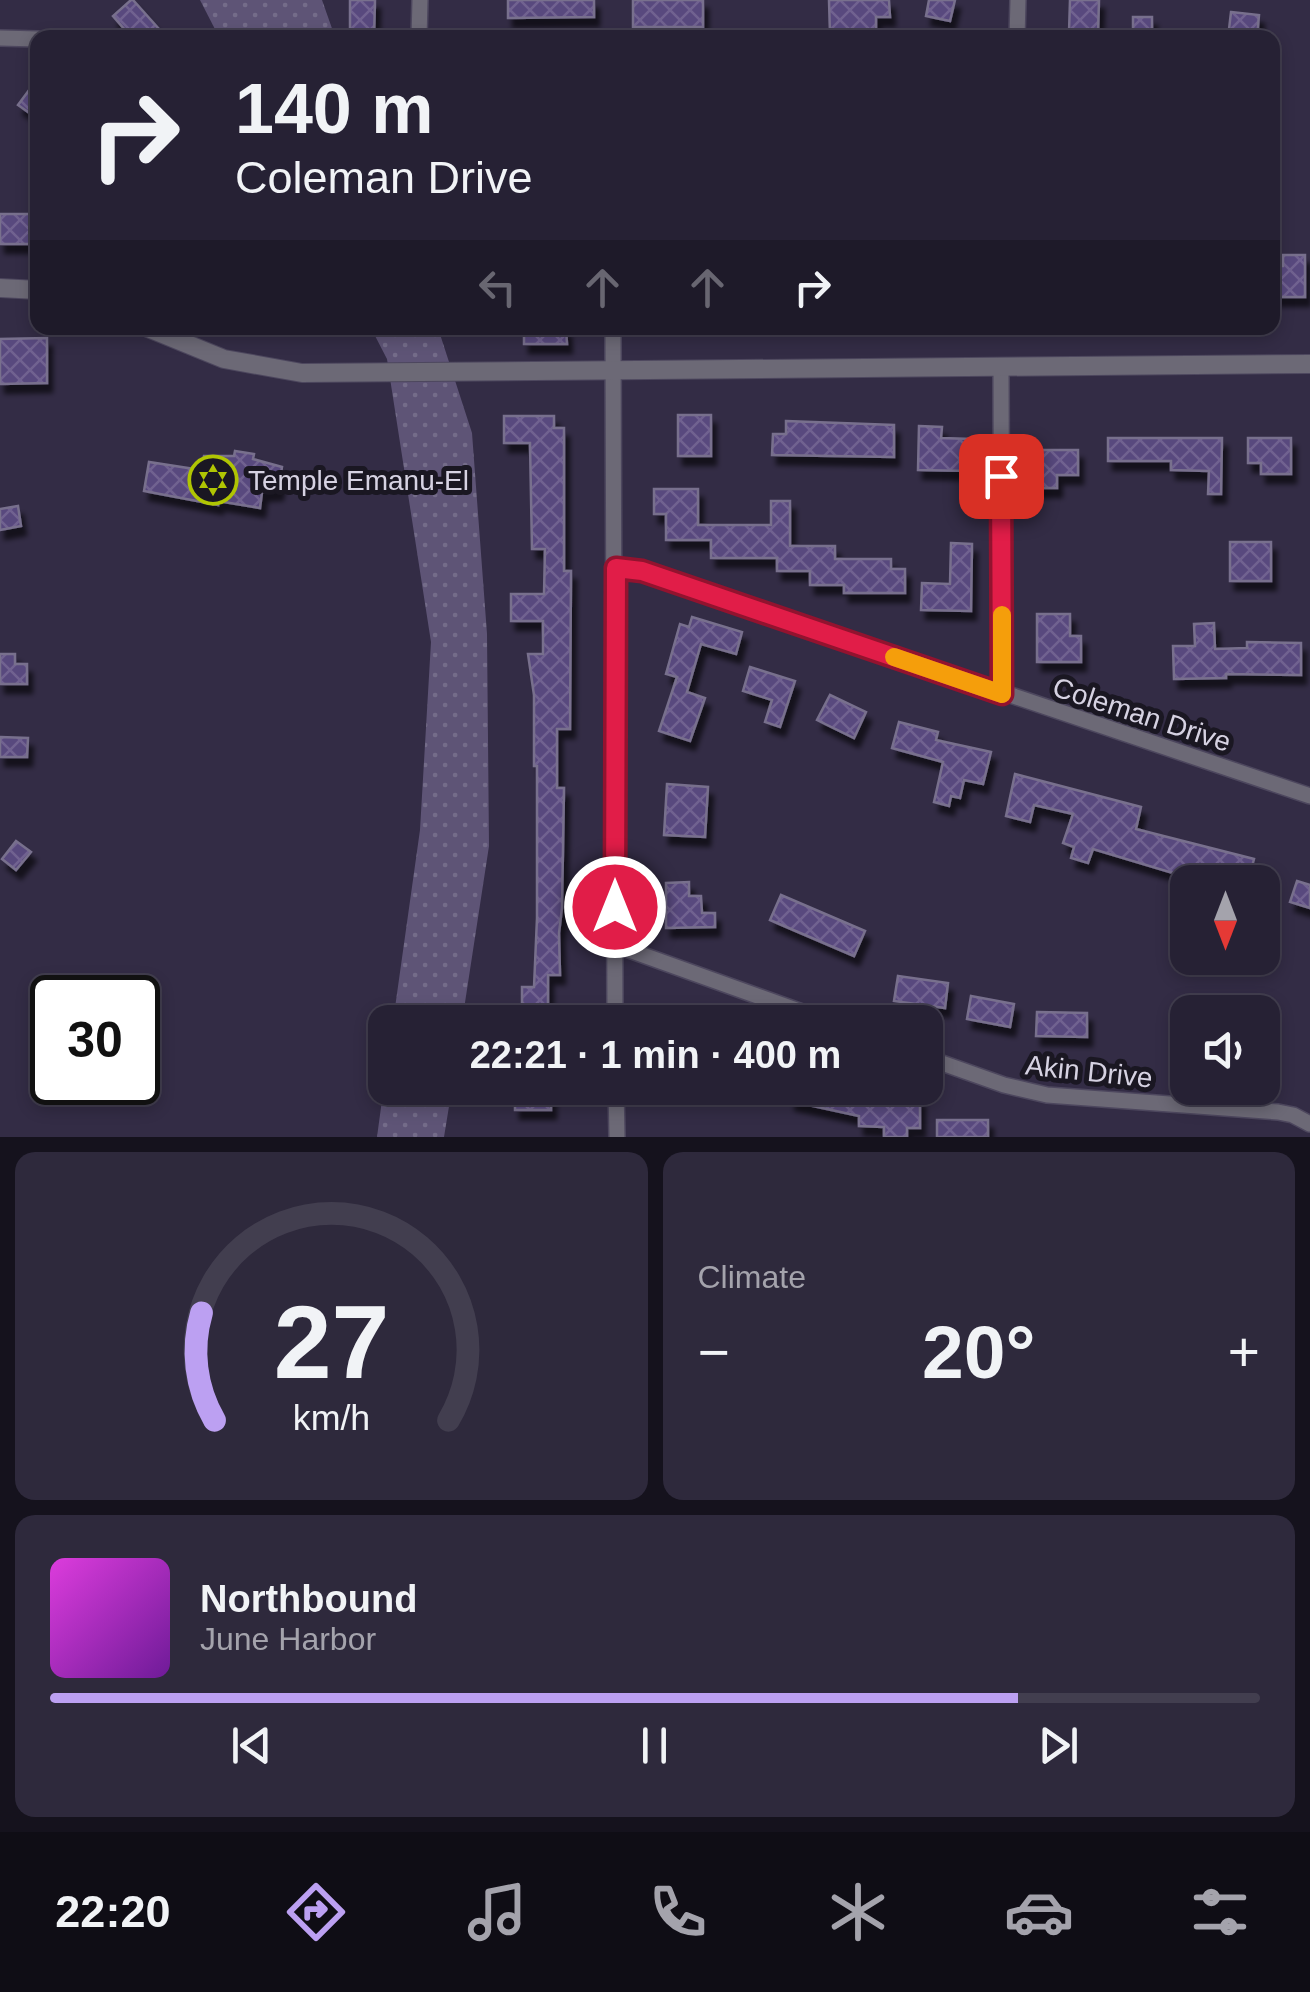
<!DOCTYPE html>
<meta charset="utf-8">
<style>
:root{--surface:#262134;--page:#2e293c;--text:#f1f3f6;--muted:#a4a3ac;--line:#423e4f;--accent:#bca0f2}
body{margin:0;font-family:Helvetica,sans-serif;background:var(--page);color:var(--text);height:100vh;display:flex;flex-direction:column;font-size:38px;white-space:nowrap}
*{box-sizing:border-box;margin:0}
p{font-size:32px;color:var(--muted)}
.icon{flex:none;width:55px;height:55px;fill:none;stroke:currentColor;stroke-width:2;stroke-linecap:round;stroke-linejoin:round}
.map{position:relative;height:1137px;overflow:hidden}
.details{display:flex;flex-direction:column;gap:15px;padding:15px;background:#15121d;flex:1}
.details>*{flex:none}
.hud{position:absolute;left:30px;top:30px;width:1250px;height:305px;border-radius:20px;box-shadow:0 5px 15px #0003,0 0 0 2px var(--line);background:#262134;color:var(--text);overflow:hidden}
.needle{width:65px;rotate:180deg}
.tools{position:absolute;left:1170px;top:865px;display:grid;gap:20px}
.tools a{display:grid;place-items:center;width:110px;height:110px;border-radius:20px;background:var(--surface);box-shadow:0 5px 15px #0003,0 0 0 2px var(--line);font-size:50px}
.speed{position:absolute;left:30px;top:975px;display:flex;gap:20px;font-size:50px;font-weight:700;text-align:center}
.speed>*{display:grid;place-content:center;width:130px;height:130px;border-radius:50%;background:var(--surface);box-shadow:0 5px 15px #0003,0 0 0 2px var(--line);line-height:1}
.speed .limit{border:5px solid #111;border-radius:15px;background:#fff;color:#111}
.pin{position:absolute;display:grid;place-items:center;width:85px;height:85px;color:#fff;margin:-42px;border-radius:20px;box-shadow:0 5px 15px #0006}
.me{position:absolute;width:110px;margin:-55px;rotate:0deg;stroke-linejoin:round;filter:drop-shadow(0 0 8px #0008)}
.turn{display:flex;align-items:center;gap:35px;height:210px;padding:0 40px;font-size:45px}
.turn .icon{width:130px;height:130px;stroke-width:2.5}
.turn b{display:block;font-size:70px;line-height:85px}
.lanes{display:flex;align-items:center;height:95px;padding:0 40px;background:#0003;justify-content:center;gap:50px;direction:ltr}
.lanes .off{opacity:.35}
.big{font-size:75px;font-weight:800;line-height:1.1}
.details .tile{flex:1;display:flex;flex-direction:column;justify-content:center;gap:15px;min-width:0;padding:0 35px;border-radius:20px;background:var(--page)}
.details .dial{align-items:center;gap:0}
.dial svg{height:260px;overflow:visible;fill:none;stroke:var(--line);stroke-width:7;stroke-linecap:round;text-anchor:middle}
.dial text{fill:var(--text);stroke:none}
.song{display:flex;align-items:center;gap:30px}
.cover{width:120px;height:120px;border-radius:15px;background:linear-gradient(135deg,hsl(300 70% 55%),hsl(280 70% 35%))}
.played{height:10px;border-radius:5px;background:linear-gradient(90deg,var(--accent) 80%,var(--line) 80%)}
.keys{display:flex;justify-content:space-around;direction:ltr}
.heat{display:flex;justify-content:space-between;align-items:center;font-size:55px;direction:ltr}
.details .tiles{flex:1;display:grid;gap:15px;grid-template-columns:1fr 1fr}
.tile:last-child{grid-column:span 2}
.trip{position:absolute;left:368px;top:1005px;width:575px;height:100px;border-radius:20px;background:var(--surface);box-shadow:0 5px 15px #0003,0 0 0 2px var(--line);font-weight:800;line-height:100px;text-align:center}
.menu{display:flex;height:160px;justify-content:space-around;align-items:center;background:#0f0d15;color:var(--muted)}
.menu .icon{width:70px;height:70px}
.menu .active{color:var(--accent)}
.menu b{font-size:45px;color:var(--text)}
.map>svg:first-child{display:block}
</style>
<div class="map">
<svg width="1310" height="1137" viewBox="0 0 1310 1137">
<defs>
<pattern id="park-dots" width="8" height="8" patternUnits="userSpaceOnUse" patternTransform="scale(2.5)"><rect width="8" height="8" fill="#5e5476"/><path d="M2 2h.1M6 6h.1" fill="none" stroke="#746c89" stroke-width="1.8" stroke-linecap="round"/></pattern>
<pattern id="building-cross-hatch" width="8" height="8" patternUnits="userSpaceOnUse" patternTransform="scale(2.5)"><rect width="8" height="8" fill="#59487e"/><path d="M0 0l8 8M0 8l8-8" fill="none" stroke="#706290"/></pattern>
<filter id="shadow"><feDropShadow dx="5" dy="9" stdDeviation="2.5" flood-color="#0009"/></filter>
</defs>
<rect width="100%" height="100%" fill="#332c45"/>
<!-- park -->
<g fill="url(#park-dots)">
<path d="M200,0h122l13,37h-116z"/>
<path d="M371,328h67l34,105 15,201 2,212 -27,176h-69l27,-192 11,-188 -44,-283z"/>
<path d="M385,1078v10h67l-8,49h-67z"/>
</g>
<!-- building -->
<g fill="url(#building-cross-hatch)" stroke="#78708d" stroke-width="2.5" filter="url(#shadow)">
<path d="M131,0h2l34,38h-35l-19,-22z"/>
<path d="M350,0h25l-1,38h-24z"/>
<path d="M508,0h86v17l-86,1z"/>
<rect x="633" y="0" width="70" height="27"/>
<path d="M829,0h60l1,17h-14v16l-46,1z"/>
<path d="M929,0h26l-5,21 -24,-5z"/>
<path d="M1070,0h29l-1,34 -29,-1z"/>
<path d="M1231,12l28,3 -2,23h-29z"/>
<rect x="1133" y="17" width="19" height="20"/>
<path d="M38,78v41l-20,-14z"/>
<rect x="0" y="214" width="38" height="30"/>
<path d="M1283,255h22v42h-33v-31h11z"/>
<path d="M524,328h42l1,16h-43z"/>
<path d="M47,338v45l-47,1v-45z"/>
<rect x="678" y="415" width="33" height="41"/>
<path d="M504,416h50v12h10v143h7l-1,158h-13v59h7l-2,120 -3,25 1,42h-12v47h-26v-35h12l3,-69v-152h-3v-71l-6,-41h15v-33h-32v-27h33l1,-45h-13l-2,-106h-26z"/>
<path d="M786,421l108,4v32l-122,-2 1,-21h13z"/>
<path d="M919,426l23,1 -1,11 31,1 -1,32 -53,-1z"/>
<path d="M1108,438h114l-1,56h-13l1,-23 -38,-1v-9h-63z"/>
<path d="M1248,438h43v36h-30v-11h-13z"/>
<path d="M1035,450h43v25h-21v13h-22z"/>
<path d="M235,451l19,3 -1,5 29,8 -4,24 -16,1 -2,16 -42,-7v4l-74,-14 5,-29 52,8 3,-14h30z"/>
<path d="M654,489h44v36h73v-24h19v45h45v13h56v10h14v24h-61v-8h-34v-14h-33v-13h-66v-18h-45v-26h-12z"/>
<path d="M18,506l3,20 -21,4v-21z"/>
<rect x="1230" y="542" width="41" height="39"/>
<path d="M951,543l21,1 -1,67 -50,-1 1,-27 28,1z"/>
<path d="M1037,614h33v22h11v26h-44z"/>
<path d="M692,617l50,15 -6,22 -35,-10 -14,48 18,6 -15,43 -31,-10 18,-54 -11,-3 14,-50 9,3z"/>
<path d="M1214,623l1,26 32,-1v-6l54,1v32l-75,-1v4l-52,1 -1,-33h22l-1,-22z"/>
<path d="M0,654h15v10h12v20h-27z"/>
<path d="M750,667l45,14 -15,46 -15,-5 7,-22 -29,-9z"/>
<path d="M830,695l36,17 -12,26 -37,-18z"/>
<path d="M899,722l39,10 -2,8 55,12 -8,32 -19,-4 -4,18 -9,-2 -2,10 -15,-4 9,-40 -51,-14z"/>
<path d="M0,737l28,1 -1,19h-27z"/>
<path d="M1015,774l126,33 -5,22 118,30 -6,23h-56l1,-3 -100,-30 -5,14 -17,-5 3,-11 -11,-4 10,-29 -39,-9 -4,17 -24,-6z"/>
<path d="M667,784l41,3 -3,50 -41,-2z"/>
<path d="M16,841l15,11 -15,18 -14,-11z"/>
<path d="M1297,881l13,4v23l-20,-6z"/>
<path d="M689,882v14h12l1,17h13v14l-49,1v-45z"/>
<path d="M781,895l84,36 -11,25 -84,-36z"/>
<path d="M898,976l50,7 -3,25 -51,-7z"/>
<path d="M971,996l43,8 -4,23 -43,-8z"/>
<path d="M1037,1012l50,1v24l-51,-1z"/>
<rect x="515" y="1088" width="36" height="22"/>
<path d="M793,1088h53l-2,10h76v30h-13v9h-23v-10l-25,-1v-10l-69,-15z"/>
<rect x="937" y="1120" width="51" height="17"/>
</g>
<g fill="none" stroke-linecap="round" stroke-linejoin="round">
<!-- minor casing -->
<g stroke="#4d475e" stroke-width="18">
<g id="minor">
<path d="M0,38l38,1"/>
<path d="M419,38l1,-38"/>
<path d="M1017,38l1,-38"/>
<path d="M613,328l2,694"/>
<path d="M1001,367l1,327"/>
<path d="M616,568l33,5 661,223"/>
<path d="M615,945l215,77"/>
<path d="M925,1057l79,28 43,10 231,17 15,3 17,9"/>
<path d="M616,1088l1,49"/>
</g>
</g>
<!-- tertiary casing -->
<g stroke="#4d475e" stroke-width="20">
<g id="tertiary">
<path d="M0,288l38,2"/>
<path d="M148,328l76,31 78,14 1008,-9"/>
</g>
</g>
<!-- minor -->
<use href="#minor" stroke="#6c6976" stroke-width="15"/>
<!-- tertiary -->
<use href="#tertiary" stroke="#6c6976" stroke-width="18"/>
</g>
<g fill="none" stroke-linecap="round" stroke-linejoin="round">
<!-- route casing -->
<g stroke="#92132f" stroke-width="25">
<path id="route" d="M615,907l1,-339 26,3 360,123 -1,-218"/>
</g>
<!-- route -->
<use href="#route" stroke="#e11d48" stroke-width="18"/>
<!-- slow -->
<path stroke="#f59e0b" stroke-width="18" d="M894,657l108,37v-79"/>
</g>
<!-- icons -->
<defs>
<g id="synagogue-ring" transform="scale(2.5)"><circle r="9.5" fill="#1a1722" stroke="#b0c503" stroke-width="1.5"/><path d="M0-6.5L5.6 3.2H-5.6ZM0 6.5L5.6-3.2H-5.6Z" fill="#b0c503"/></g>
</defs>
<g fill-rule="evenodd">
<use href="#synagogue-ring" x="213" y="480"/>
</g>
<g text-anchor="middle" stroke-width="10" stroke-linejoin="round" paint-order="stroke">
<!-- poi labels -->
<g font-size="28" fill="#d6d2e2" stroke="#1a1722" text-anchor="start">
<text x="248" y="490">Temple Emanu-El</text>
</g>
<!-- street labels -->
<g font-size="28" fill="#d6d2e2" stroke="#1a1722">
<text transform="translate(1142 714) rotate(18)" y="10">Coleman Drive</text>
<text transform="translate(1089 1071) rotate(6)" y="10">Akin Drive</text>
</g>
</g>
</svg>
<div class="tools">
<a><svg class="needle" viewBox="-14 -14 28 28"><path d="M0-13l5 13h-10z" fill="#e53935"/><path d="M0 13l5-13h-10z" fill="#a4a3ac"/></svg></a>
<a><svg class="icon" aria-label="sound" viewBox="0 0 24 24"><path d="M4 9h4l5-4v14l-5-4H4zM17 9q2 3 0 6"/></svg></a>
</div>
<div class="speed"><div class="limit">30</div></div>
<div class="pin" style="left:1001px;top:476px;background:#d93025"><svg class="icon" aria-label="arrive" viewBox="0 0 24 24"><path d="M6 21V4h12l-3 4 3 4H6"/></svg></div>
<svg class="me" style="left:615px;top:907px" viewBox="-20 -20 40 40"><circle r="17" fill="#e11d48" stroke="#fff" stroke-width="3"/><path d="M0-11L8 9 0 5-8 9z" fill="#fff"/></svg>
<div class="trip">22:21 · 1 min · 400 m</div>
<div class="hud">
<div class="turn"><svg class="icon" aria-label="right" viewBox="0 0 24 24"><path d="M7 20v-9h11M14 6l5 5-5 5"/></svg><div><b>140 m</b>Coleman Drive</div></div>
<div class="lanes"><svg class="icon off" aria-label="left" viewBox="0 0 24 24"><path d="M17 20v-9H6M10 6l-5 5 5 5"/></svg><svg class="icon off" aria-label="ahead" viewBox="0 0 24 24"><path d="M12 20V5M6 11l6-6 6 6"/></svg><svg class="icon off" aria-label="ahead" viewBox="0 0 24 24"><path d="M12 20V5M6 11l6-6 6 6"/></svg><svg class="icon" aria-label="right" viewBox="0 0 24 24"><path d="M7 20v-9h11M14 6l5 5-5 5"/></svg></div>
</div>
</div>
<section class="details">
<div class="tiles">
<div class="tile dial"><svg viewBox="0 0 100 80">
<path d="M14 69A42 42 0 1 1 86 69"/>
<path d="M14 69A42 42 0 0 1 10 36" stroke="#bca0f2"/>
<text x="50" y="56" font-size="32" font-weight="700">27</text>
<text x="50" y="72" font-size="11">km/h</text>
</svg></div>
<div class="tile"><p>Climate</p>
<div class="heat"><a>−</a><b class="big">20°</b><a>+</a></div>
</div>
<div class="tile">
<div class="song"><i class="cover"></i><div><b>Northbound</b><p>June Harbor</p></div></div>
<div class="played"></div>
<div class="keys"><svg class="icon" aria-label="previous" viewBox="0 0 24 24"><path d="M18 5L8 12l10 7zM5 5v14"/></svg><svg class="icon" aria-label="pause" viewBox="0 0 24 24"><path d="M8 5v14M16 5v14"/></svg><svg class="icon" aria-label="next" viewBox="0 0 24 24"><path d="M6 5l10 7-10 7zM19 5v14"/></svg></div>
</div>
</div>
</section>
<nav class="menu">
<b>22:20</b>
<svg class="icon active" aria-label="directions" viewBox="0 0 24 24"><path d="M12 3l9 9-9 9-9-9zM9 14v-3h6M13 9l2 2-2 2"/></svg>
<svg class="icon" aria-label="music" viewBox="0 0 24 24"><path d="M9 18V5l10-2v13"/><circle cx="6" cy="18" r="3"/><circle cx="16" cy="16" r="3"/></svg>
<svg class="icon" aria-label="phone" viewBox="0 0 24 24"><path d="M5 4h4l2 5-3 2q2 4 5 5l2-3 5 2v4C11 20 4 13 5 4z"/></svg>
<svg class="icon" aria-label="climate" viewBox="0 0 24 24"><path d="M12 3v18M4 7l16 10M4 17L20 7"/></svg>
<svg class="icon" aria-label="car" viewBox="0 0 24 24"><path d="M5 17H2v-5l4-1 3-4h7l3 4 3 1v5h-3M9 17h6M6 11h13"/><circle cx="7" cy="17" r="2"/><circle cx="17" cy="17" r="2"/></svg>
<svg class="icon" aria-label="filters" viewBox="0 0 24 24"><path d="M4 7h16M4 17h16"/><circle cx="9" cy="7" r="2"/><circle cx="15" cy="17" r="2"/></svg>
</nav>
